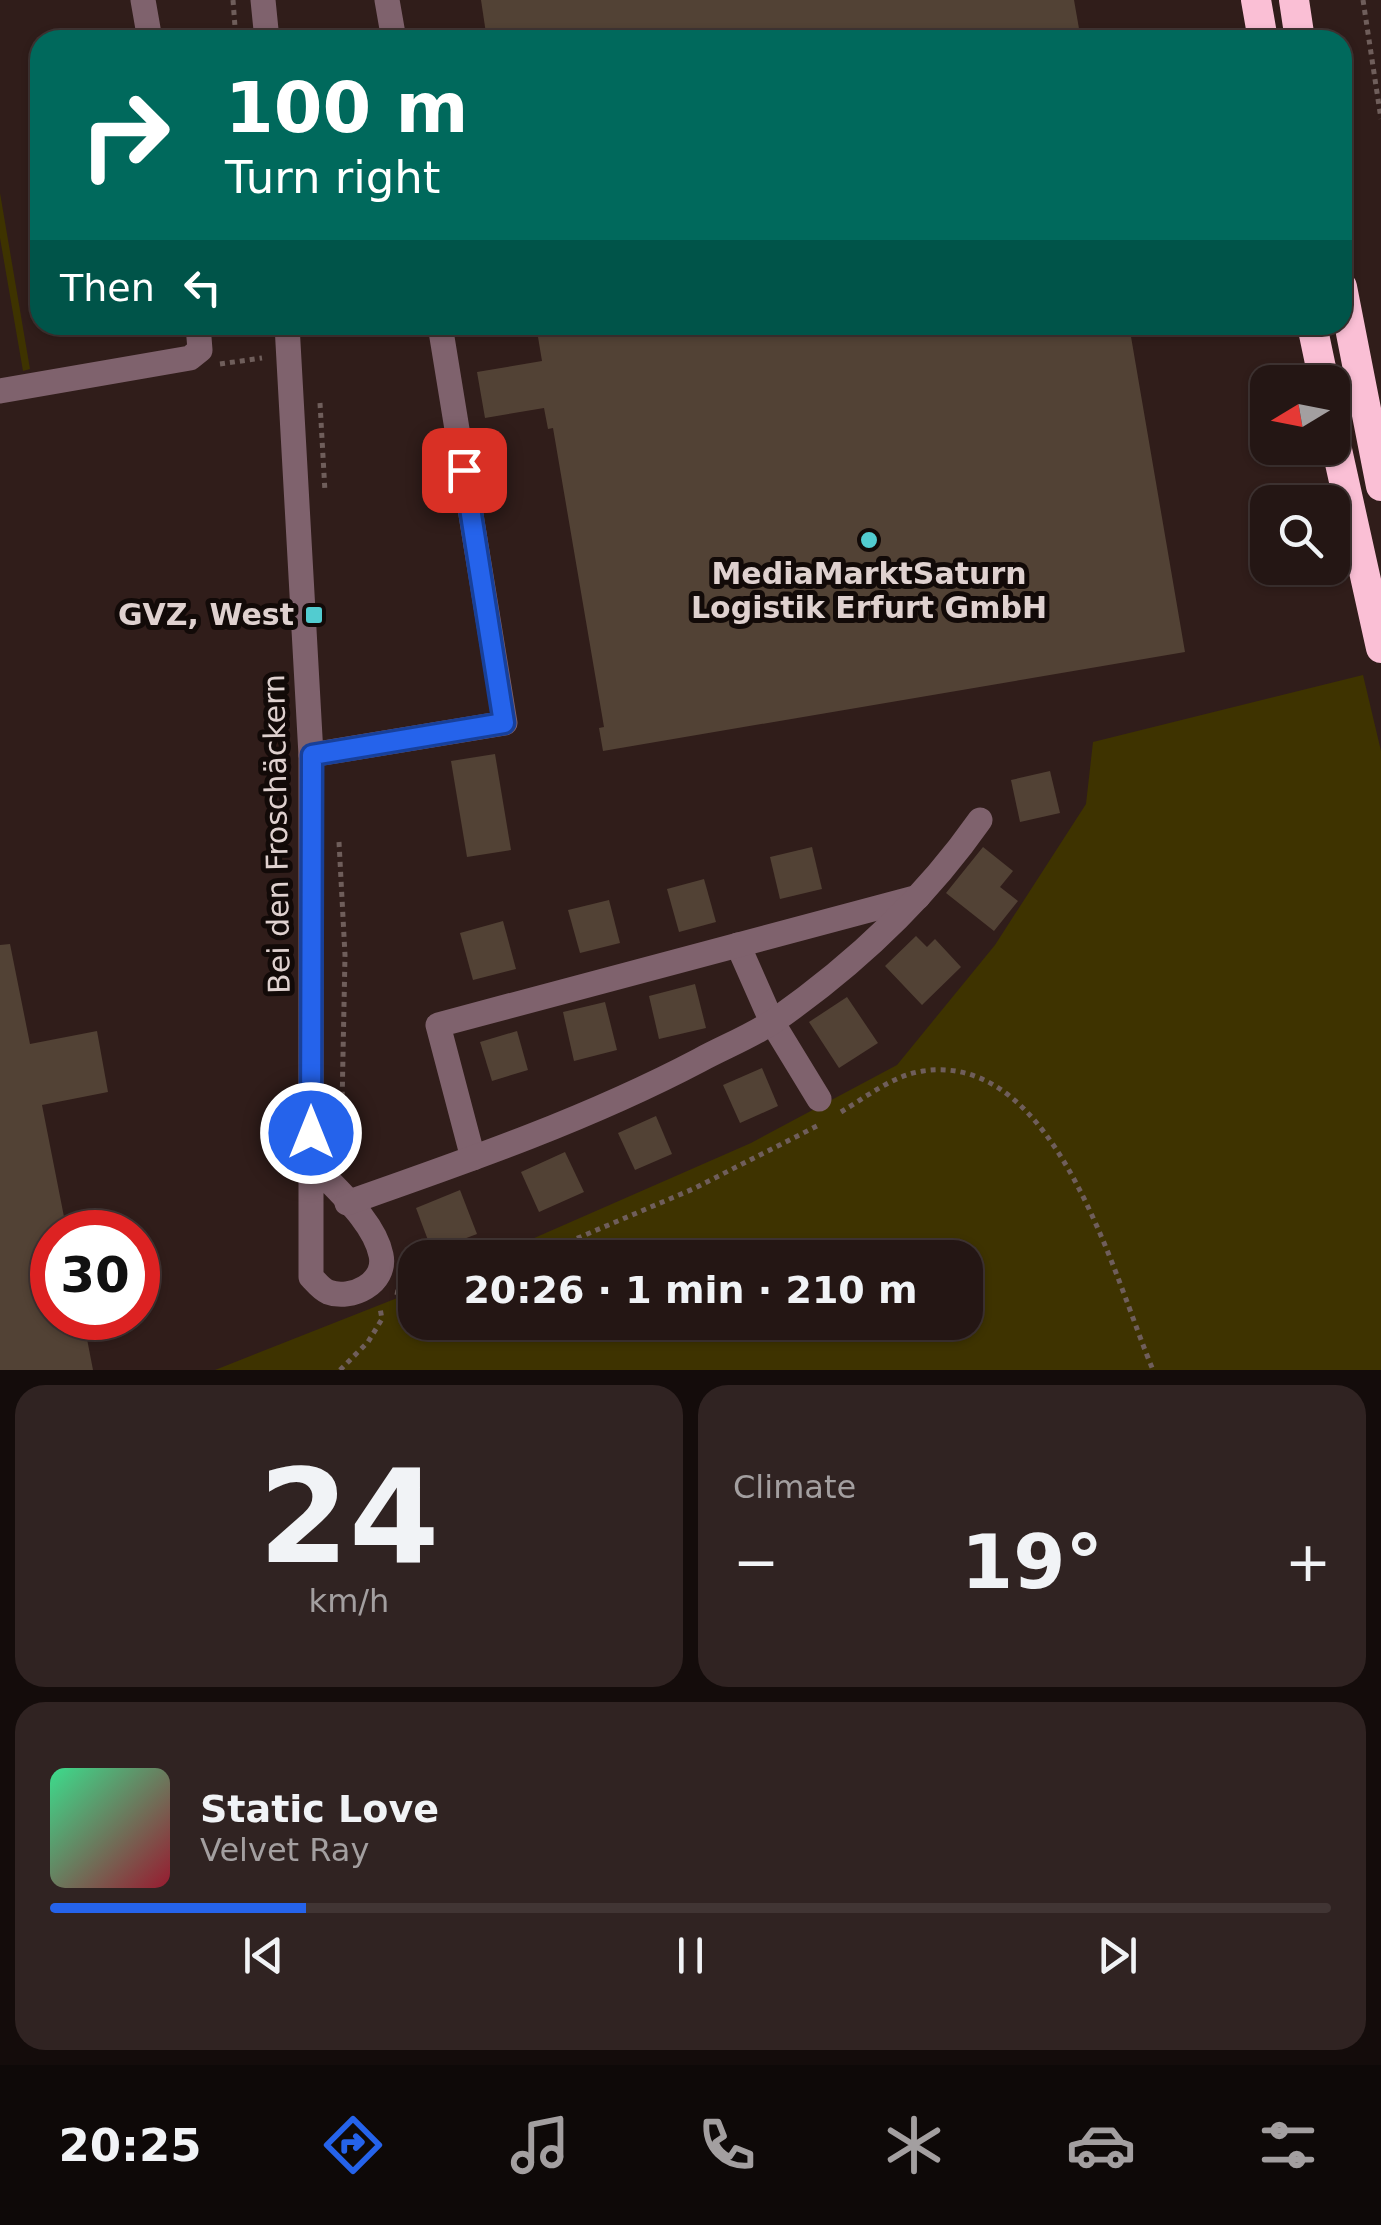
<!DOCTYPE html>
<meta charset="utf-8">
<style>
:root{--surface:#241614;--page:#302322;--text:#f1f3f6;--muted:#a39fa0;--line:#413534;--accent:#2563eb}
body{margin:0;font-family:"DejaVu Sans",sans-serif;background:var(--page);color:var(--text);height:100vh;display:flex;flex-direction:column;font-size:38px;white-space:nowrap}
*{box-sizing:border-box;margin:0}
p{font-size:32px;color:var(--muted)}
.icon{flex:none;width:55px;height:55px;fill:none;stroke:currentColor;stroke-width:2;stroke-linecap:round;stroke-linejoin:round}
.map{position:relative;height:1370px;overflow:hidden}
.details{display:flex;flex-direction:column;gap:15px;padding:15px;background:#140c0b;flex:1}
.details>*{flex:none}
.guide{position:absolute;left:30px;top:30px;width:1322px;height:305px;border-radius:30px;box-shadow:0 2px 8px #0004,0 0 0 2px var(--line);background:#00695c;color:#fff;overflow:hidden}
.needle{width:65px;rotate:260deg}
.tools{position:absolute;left:1250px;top:365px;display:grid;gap:20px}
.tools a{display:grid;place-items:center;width:100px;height:100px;border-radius:20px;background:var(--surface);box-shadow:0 2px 8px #0004,0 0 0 2px var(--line);font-size:50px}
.speed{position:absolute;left:30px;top:1210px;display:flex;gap:20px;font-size:50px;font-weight:700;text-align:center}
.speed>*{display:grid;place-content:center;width:130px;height:130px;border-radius:50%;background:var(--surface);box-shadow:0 2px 8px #0004,0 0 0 2px var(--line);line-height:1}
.speed .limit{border:15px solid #d22;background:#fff;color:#111}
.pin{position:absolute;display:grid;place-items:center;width:85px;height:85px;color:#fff;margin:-42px;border-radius:20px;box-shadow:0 5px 15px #0006}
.me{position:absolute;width:110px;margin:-55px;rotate:0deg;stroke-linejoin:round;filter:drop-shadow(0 0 8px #0008)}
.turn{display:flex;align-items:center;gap:35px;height:210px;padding:0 30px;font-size:45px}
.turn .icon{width:130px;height:130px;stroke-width:2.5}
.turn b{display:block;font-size:70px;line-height:85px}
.then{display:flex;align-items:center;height:95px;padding:0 30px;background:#0003;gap:20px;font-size:38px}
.big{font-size:75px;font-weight:700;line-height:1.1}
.details .tile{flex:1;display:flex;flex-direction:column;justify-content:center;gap:15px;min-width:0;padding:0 35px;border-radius:30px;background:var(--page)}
.details .dial{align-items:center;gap:0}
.dial b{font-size:130px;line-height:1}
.song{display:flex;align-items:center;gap:30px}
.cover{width:120px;height:120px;border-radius:15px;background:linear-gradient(135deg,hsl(150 70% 55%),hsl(350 70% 35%))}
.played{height:10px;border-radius:5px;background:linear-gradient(90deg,var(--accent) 20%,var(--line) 20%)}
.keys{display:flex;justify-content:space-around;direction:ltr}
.heat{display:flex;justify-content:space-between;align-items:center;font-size:55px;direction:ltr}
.details .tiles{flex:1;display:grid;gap:15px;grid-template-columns:1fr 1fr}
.tile:last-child{grid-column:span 2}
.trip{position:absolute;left:398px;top:1240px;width:585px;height:100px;border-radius:30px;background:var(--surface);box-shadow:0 2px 8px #0004,0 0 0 2px var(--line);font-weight:700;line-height:100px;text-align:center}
.menu{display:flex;height:160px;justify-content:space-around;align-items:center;background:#0e0908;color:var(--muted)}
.menu .icon{width:70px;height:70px}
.menu .on{color:var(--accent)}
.menu b{font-size:45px;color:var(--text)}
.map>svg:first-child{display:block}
</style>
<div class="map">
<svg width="1381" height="1370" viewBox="0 0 1381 1370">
<rect width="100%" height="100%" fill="#301d1a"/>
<!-- green -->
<g fill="#3e3300">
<path d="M0,193l30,176 -7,2 -23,-133z"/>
<path d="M1363,675l18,76v619h-1166l200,-79v31h550v-64l-474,-1 260,-114 146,-78 98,-120 91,-141 7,-62z"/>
</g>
<!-- building -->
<g fill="#524235">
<path d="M481,0h593l7,40h-594z"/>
<path d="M536,325h593l56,327 -582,99 -4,-23 5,-1 -51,-299 -5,1 -4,-21 -59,10 -8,-46 65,-11z"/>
<path d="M495,754l16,96 -44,7 -16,-96z"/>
<path d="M1050,771l10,42 -40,9 -9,-42z"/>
<path d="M812,847l10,42 -42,10 -10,-42z"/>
<path d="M983,847l30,24 -13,16 18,14 -24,30 -48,-38z"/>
<path d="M704,879l12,43 -37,10 -12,-43z"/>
<path d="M609,900l11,43 -40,10 -12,-43z"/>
<path d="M503,921l13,48 -43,11 -13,-47z"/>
<path d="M916,936l11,11 8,-8 26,28 -39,38 -37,-39z"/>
<path d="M10,944l20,100 67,-13 11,61 -66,13 25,127h-15v86h31l10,52h-93v-425z"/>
<path d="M695,984l11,44 -47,11 -10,-43z"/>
<path d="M847,997l31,46 -39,25 -30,-46z"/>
<path d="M605,1002l12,48 -43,11 -11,-49z"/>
<path d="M517,1031l11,39 -36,11 -12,-39z"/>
<path d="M762,1068l16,38 -38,17 -17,-38z"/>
<path d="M656,1116l16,38 -37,16 -17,-37z"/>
<path d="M565,1152l19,40 -45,20 -18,-40z"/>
<path d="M460,1190l17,44 -45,17 -16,-43z"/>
</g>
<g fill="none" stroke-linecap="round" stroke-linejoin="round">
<!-- path -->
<g stroke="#6f5e5b" stroke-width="5" stroke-dasharray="5 5" stroke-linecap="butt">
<path d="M233,0l3,40"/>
<path d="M1363,0l18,119"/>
<path d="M220,364l42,-6"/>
<path d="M320,403l5,89"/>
<path d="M282,732l1,119"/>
<path d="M339,842l6,113 -4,201"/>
<path d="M841,1112c25,-15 53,-37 82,-41 134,-20 191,207 230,299"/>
<path d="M531,1258l162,-69 126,-64"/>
<path d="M395,1292l20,4"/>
<path d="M340,1370l28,-28 14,-23 -2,-11"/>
</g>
<!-- minor -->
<g stroke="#7f626d" stroke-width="25">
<path d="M143,0l7,40"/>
<path d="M263,0l4,40"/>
<path d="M387,0l7,40"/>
<path d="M287,325l24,430v522c5,5 10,12 17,15 23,9 59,-9 53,-37 -7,-35 -47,-67 -70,-93"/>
<path d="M0,391l190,-33 10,-8 -2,-25"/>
<path d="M311,755l194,-32 -65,-398"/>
<path d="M738,945l34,77 47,77"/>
<path d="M473,1158l-35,-133 480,-128"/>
<path d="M347,1203c120,-42 241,-84 353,-143 24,-13 52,-24 74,-39 80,-56 150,-121 206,-201"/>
</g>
<!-- highway -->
<g stroke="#fabfd5" stroke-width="30">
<path d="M1256,0l7,40"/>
<path d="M1294,0l6,40"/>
<path d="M1342,287l39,199"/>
<path d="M1312,325l12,57"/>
<path d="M1332,427l49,221"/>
</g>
</g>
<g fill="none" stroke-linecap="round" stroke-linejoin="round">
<!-- route casing -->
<g stroke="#184099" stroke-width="25">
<path id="route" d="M311,1133l1,-378 192,-32 -40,-253"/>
</g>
<!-- route -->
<use href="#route" stroke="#2563eb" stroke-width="18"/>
</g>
<!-- markers -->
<g fill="#52ccd0" stroke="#120a08" stroke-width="4">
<circle cx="869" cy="540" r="10"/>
<rect x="304" y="605" width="20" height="20" rx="5"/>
</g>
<g text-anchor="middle" stroke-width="10" stroke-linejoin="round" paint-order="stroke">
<!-- poi labels -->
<g font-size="30" font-weight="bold" fill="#dfd1cf" stroke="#120a08">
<text x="869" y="584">MediaMarktSaturn<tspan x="869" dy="34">Logistik Erfurt GmbH</tspan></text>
<text x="294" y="625" text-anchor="end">GVZ, West</text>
</g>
<!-- street labels -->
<g font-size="30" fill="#dfd1cf" stroke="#120a08">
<text transform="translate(277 834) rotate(-91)" y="10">Bei den Froschäckern</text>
</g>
</g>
</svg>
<div class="tools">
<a><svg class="needle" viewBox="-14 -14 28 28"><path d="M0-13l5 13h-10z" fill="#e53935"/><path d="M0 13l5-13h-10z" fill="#a39fa0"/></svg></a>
<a><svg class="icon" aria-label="search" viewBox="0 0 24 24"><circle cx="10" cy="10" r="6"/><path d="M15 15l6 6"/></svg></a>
</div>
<div class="speed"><div class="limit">30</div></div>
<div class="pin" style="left:464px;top:470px;background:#d93025"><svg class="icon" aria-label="arrive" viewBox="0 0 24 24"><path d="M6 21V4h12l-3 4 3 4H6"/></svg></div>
<svg class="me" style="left:311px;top:1133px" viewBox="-20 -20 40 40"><circle r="17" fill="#2563eb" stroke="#fff" stroke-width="3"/><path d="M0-11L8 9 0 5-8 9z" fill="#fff"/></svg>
<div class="trip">20:26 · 1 min · 210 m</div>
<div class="guide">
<div class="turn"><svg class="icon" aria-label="right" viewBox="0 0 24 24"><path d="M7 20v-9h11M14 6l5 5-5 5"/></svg><div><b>100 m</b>Turn right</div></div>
<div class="then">Then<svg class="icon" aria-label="left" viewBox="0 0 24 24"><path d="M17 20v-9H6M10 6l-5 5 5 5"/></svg></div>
</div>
</div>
<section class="details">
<div class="tiles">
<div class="tile dial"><b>24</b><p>km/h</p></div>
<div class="tile"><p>Climate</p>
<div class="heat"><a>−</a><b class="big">19°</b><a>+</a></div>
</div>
<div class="tile">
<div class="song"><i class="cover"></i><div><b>Static Love</b><p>Velvet Ray</p></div></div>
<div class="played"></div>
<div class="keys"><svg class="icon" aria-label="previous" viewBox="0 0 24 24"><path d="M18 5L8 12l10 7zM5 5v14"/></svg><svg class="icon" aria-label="pause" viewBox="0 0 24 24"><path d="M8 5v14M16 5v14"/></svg><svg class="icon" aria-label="next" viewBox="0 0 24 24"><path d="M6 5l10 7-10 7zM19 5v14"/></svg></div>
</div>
</div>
</section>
<nav class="menu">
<b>20:25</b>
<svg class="icon on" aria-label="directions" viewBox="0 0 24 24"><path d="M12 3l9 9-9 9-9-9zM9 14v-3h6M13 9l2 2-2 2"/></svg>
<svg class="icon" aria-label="music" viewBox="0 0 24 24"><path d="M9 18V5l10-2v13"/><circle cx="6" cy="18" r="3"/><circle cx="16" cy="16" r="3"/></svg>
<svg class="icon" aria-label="phone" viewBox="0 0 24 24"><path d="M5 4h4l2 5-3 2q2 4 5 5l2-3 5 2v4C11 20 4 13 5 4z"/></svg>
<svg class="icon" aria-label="climate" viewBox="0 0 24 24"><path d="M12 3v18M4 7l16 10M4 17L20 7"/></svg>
<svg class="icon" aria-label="car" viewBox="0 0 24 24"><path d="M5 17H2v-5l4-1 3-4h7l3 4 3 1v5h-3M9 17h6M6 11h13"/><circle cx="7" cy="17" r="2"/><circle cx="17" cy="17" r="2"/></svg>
<svg class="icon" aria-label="filters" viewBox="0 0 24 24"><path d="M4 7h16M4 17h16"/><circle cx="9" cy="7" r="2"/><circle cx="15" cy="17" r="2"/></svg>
</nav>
